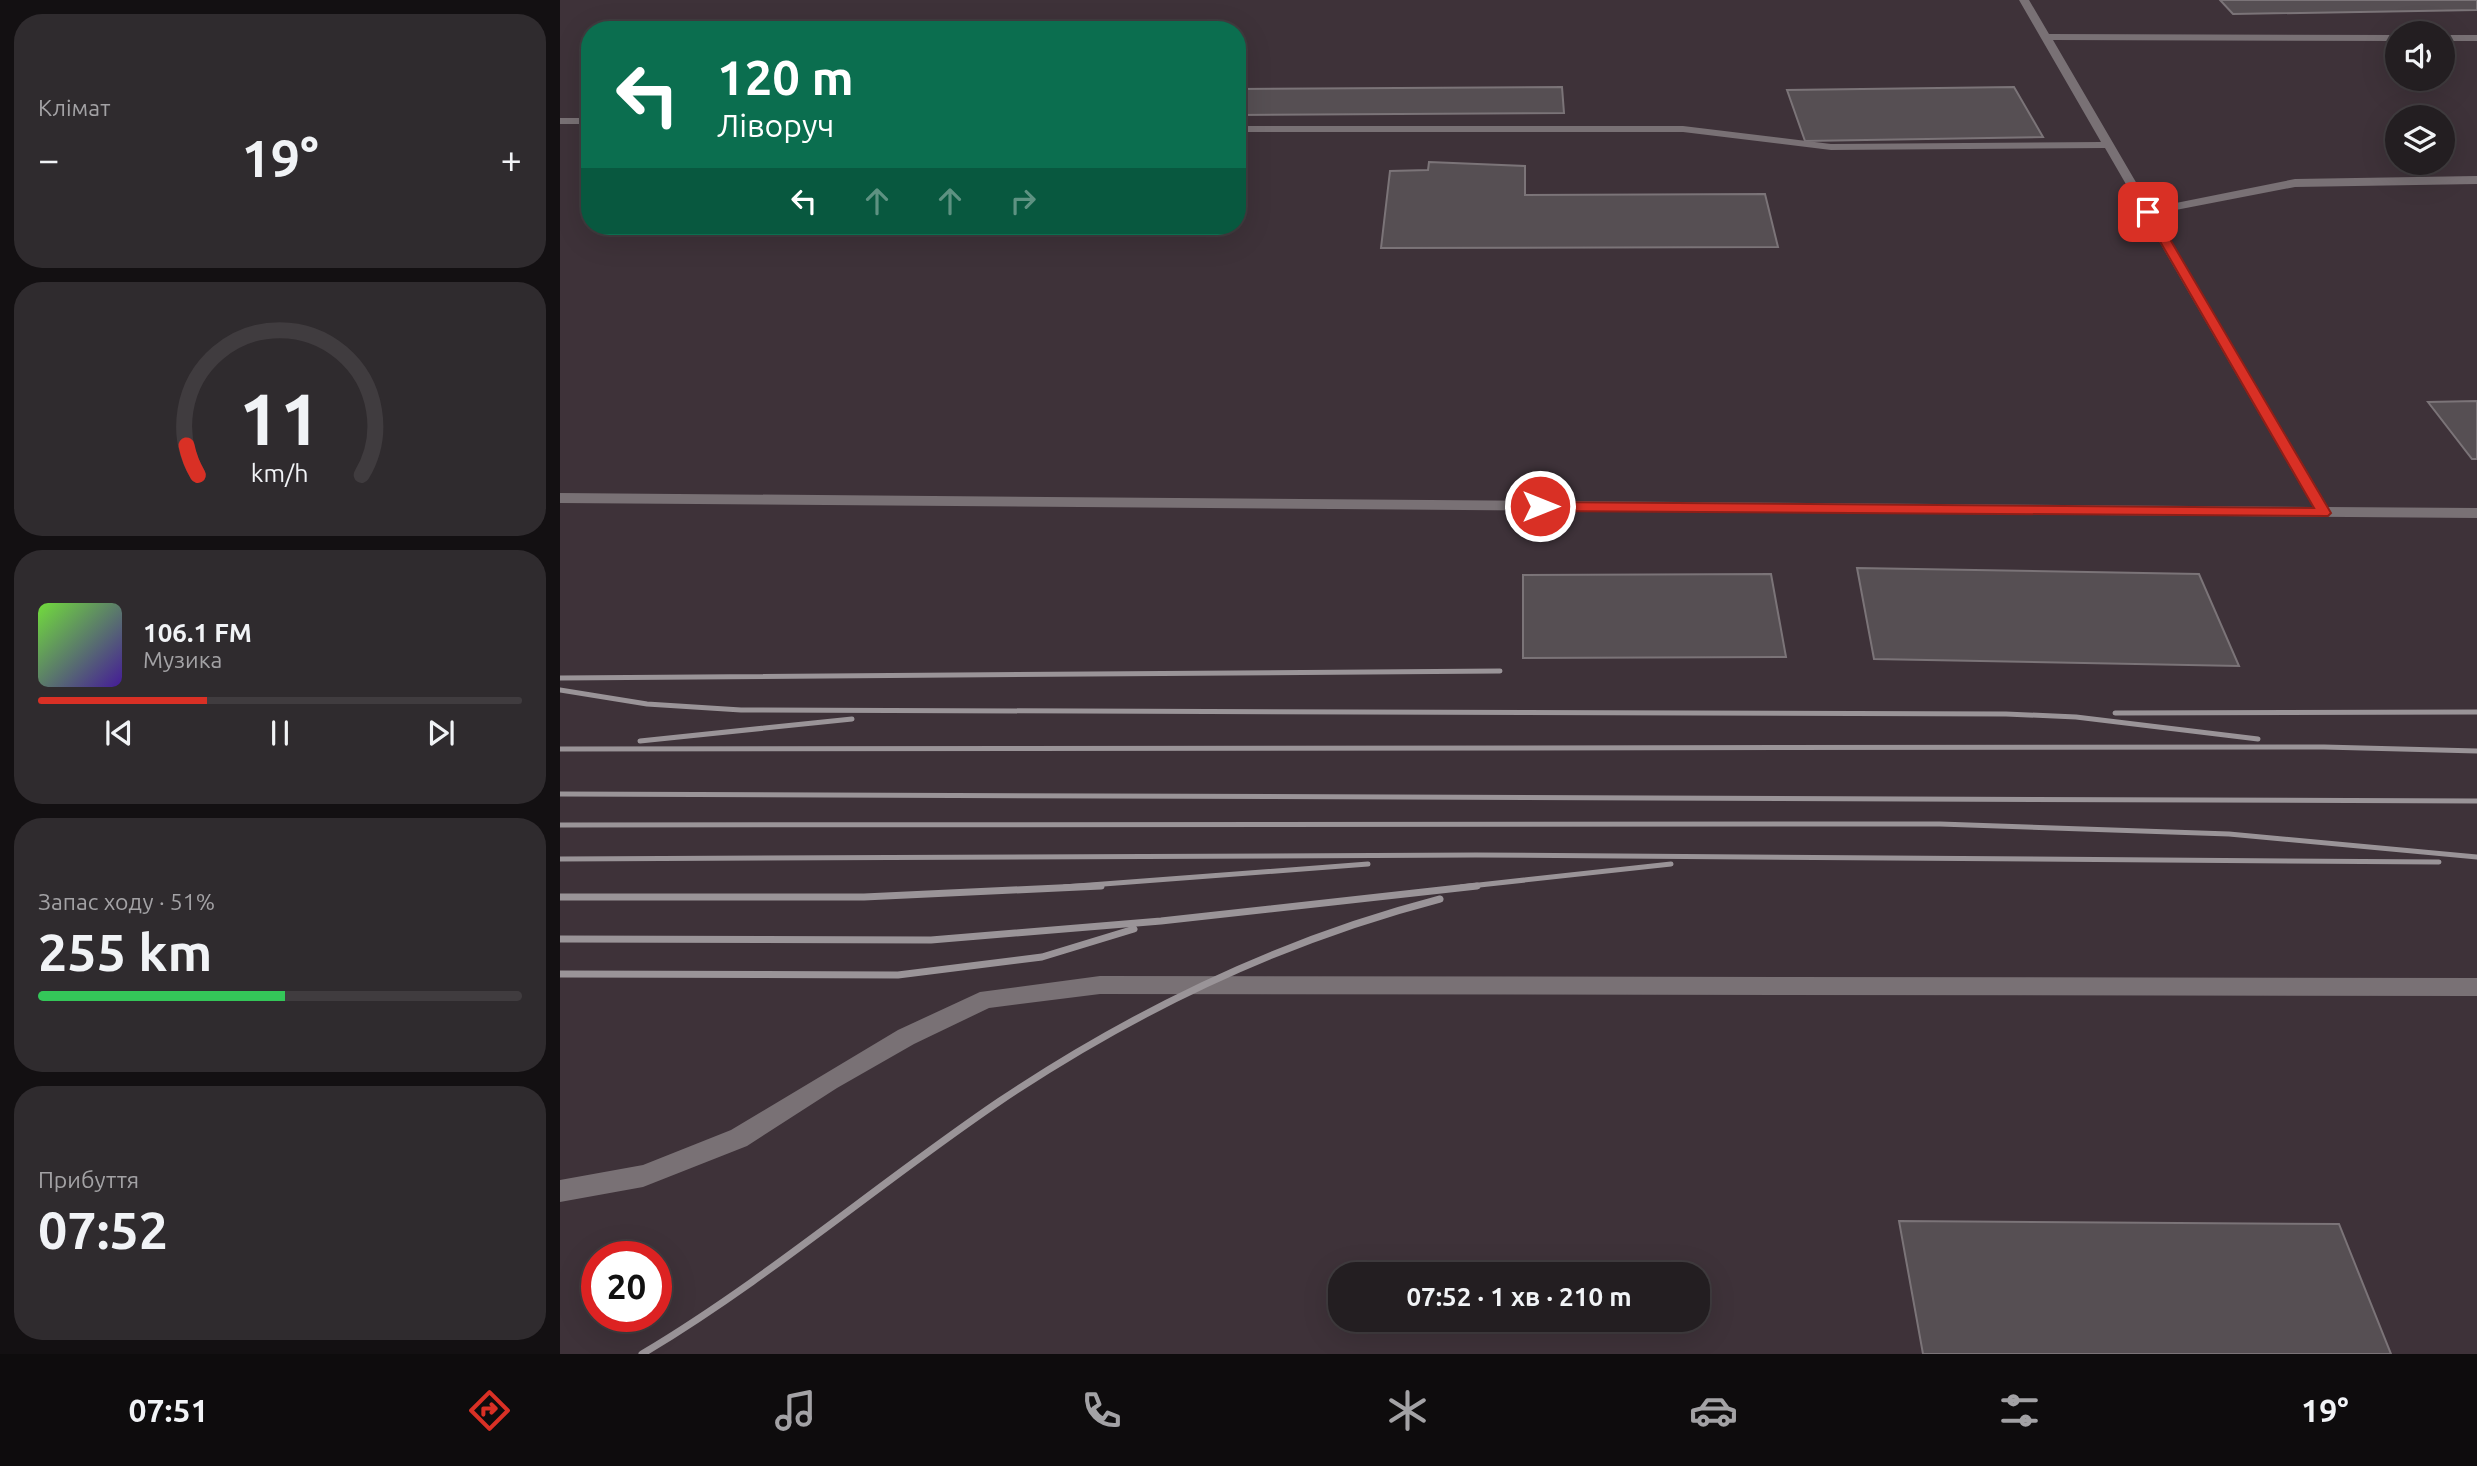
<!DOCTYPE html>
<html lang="uk">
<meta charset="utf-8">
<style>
:root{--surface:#231e21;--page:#2f2b2e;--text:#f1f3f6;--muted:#a3a2a5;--line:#403c3f;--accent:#d93025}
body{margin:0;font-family:Ubuntu,sans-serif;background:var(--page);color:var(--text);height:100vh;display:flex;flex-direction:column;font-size:26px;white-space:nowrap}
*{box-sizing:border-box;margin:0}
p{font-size:23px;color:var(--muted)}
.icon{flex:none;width:38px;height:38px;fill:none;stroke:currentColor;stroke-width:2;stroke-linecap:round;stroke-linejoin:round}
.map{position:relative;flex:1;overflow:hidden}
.details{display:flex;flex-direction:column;gap:14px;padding:14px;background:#131012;width:560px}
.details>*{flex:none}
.hud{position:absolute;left:21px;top:21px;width:665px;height:214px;border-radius:28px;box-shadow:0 7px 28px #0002,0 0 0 2px var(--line);background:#0b6e4f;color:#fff;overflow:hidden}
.controls{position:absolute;left:1825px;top:21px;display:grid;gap:14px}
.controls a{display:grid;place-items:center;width:70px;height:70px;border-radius:50%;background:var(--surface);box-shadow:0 7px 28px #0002,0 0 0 2px var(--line);font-size:35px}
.speed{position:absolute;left:21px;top:1241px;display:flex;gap:14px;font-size:35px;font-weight:700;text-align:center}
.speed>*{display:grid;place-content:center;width:91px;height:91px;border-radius:50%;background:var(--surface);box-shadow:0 7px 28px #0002,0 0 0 2px var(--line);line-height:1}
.speed .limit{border:10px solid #d22;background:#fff;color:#111}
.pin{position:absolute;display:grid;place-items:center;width:60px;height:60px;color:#fff;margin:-30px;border-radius:14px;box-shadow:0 4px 10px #0006}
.me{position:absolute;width:77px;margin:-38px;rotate:90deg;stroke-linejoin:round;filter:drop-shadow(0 0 5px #0008)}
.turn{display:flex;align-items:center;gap:24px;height:147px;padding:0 21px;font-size:32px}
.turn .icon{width:91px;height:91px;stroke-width:2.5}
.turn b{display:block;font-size:49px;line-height:60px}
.lanes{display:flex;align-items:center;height:66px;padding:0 21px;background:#0003;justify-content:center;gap:35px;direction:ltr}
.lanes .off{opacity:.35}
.big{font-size:52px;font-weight:700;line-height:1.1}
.details .tile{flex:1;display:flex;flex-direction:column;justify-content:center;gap:10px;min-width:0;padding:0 24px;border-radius:28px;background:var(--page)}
.details .dial{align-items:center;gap:0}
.dial svg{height:182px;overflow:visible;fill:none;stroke:var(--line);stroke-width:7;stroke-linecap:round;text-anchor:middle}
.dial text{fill:var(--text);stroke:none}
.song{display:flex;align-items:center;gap:21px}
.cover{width:84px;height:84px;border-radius:10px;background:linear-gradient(135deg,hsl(100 70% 55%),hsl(260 70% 35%))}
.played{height:7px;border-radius:4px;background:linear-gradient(90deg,var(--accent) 35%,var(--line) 35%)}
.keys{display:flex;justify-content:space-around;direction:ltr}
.heat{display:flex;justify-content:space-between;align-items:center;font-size:38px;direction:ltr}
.charge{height:10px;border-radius:5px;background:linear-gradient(90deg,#34c759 51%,var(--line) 0)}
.trip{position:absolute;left:768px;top:1262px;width:382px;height:70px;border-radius:28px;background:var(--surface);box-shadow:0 7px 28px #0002,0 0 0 2px var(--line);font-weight:700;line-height:70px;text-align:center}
.tab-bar{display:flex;height:112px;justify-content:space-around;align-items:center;background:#0e0c0d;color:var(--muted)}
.tab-bar .icon{width:49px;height:49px}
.tab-bar .on{color:var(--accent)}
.tab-bar b{font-size:32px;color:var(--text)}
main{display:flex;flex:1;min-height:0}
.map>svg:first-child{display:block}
</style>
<main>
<section class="details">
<div class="tile"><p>Клімат</p>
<div class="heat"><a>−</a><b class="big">19°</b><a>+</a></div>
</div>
<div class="tile dial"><svg viewBox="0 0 100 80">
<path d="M14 69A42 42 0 1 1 86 69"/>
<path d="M14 69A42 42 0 0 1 9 56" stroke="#d93025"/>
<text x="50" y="56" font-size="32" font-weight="700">11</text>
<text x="50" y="72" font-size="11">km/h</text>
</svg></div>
<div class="tile">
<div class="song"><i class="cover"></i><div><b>106.1 FM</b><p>Музика</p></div></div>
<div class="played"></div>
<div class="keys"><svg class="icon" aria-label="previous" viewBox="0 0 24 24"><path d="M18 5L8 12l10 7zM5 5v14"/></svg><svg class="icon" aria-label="pause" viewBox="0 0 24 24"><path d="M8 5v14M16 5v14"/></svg><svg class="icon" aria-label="next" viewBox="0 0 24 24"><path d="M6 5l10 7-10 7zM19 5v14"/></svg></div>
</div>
<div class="tile"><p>Запас ходу · 51%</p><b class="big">255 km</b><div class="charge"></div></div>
<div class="tile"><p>Прибуття</p><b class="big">07:52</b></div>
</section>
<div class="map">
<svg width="1917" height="1354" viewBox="0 0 1917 1354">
<rect width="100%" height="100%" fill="#2f282c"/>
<!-- built -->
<path fill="#3e3239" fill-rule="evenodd" d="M0,0h1917v1354h-1917zM30,30h647v196h-647zM1838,33h45v46h-45zM1838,117h45v46h-45zM37,1256h59v60h-59zM780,1274h358v46h-358z"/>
<!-- building -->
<g fill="#564f53" stroke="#7b7478" stroke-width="2">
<path d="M1660,0h257v10l-244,4z"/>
<path d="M1002,87l2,26 -327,2v-26z"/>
<path d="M1454,87l29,50 -238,4 -18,-51z"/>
<path d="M869,162l96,4v29l240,-1 13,53 -397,1 9,-77 38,-1z"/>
<path d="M1917,401v58h-5l-44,-57z"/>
<path d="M1297,568l342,6 40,92 -365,-7z"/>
<path d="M1211,574l15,83 -263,1v-83z"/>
<path d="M1339,1221l440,3 52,130h-468z"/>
</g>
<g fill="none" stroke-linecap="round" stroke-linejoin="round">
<!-- service -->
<g fill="#797175" fill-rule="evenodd">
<path d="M1459,0h10l20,34 349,1v6l-345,-1 98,168 144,-29 182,-3v8l-182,3 -140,27 173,293 149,1v10l-1917,-15v-10l1753,14 -208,-359 -274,2 -148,-18h-446v-6h446l148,18 270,-2z"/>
<rect x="1883" y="35" width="34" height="6"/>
<rect x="0" y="118" width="30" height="6"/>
<path d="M540,976l1377,2v18l-1377,-2 -111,14 -75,36 -77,44 -90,58 -104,41 -83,15v-22l83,-15 88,-35 167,-100 82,-38z"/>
</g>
<!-- rail-far1 -->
<g stroke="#9a9498" stroke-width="5">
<path d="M0,678l940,-7"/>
<path d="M0,690l87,14 94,6 1265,4 70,3 182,22"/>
<path d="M1555,713l362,-1"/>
<path d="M80,741l212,-22"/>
<path d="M0,749l1764,-2 153,4"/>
<path d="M0,794l1917,7"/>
<path d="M0,825l1380,-1 289,10 248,23"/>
<path d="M0,859l916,-4 963,7"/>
<path d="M504,887l304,-23"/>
<path d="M901,887l210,-23"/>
</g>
<!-- rail -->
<g stroke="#9a9498" stroke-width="7">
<path d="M0,897h304l237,-11"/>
<path d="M0,939l371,1 230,-19 316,-35"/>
<path d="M0,974l338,1 144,-18 92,-28"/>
<path d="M82,1354c126,-75 237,-171 358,-253 136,-91 282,-161 440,-202"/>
</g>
</g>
<!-- route -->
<path fill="#d93025" stroke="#8d1f18" stroke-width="2" d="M1588,209l6,3 177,301 -3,3 -788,-5 -7,-5 7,-4 774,6 -171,-296z"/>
</svg>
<div class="controls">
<a><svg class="icon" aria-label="sound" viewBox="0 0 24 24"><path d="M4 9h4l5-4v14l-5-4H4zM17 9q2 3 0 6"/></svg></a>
<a><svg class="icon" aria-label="layers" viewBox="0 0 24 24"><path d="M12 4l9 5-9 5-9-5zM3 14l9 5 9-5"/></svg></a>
</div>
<div class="speed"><div class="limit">20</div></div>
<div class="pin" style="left:1588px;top:212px;background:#d93025"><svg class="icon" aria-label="arrive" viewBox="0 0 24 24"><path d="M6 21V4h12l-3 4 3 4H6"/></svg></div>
<svg class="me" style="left:980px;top:506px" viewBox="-20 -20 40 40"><circle r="17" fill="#d93025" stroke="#fff" stroke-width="3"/><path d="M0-11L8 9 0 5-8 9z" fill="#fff"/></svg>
<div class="trip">07:52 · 1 хв · 210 m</div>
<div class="hud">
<div class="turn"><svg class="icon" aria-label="left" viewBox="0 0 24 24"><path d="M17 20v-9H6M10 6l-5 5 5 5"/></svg><div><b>120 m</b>Ліворуч</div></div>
<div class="lanes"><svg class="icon" aria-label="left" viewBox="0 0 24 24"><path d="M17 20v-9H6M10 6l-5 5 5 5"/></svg><svg class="icon off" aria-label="ahead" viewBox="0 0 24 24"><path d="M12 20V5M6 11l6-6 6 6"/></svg><svg class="icon off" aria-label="ahead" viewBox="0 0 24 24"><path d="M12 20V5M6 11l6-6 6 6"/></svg><svg class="icon off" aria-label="right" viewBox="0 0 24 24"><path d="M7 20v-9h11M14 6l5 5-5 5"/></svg></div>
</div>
</div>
</main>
<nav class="tab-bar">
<b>07:51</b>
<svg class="icon on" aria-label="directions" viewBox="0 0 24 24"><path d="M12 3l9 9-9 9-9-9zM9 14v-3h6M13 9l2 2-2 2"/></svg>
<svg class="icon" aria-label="music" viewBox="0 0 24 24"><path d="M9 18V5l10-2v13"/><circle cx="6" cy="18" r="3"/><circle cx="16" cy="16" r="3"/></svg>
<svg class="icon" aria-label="phone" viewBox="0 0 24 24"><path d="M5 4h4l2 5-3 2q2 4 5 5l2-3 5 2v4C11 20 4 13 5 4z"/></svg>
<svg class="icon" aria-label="climate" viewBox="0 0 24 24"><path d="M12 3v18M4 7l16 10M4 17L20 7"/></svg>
<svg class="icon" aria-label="car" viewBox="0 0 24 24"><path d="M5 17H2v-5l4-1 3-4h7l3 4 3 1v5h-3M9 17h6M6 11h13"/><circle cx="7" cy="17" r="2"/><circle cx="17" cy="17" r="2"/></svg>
<svg class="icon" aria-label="filters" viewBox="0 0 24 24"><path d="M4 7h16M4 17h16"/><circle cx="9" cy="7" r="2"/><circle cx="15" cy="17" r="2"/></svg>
<b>19°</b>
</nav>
